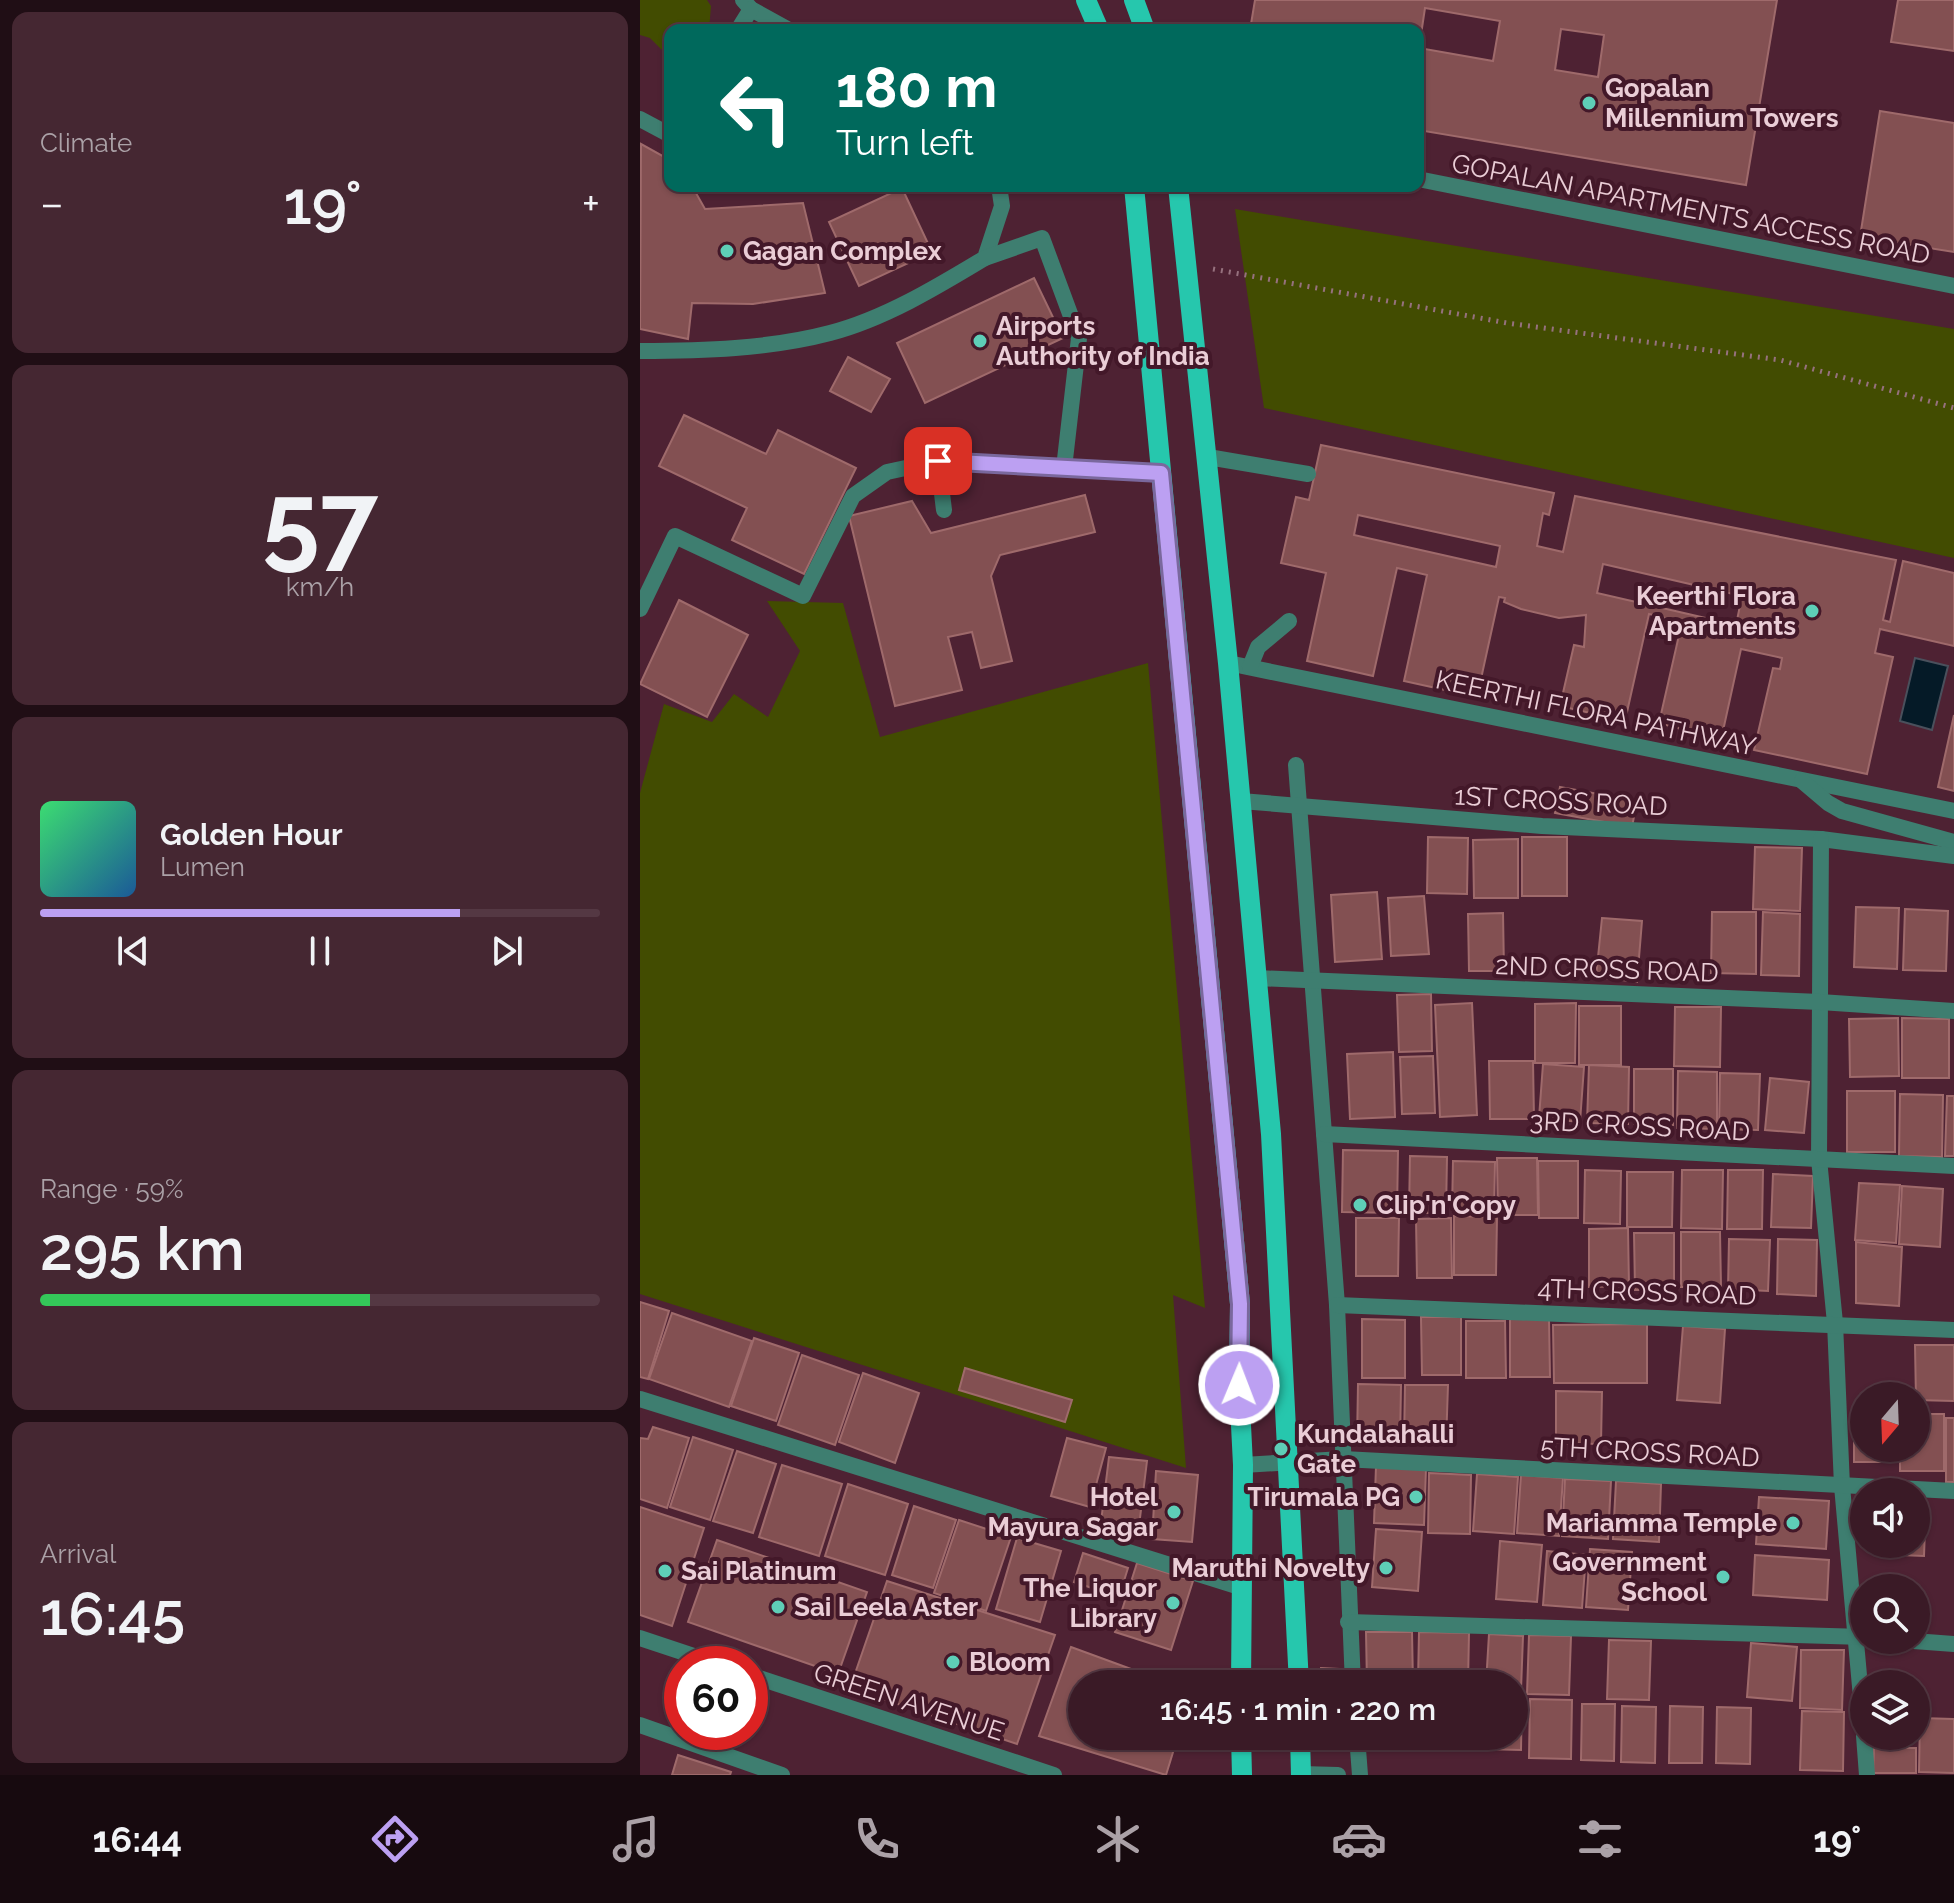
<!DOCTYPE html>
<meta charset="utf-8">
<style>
:root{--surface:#3a1a26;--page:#452732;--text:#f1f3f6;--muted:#aba1a7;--line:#543843;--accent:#bca0f2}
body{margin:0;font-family:Raleway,sans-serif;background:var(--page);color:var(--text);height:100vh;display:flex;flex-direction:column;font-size:30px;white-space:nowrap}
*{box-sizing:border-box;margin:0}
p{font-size:26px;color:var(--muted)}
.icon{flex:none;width:44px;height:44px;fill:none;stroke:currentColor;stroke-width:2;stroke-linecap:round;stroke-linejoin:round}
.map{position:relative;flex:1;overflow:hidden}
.details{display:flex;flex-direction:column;gap:12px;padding:12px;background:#200e15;width:640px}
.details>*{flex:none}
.hud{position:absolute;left:24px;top:24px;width:760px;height:168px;border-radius:16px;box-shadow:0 2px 6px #0004,0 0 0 2px var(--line);background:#00695c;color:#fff;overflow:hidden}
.needle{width:52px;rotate:199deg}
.controls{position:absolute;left:1210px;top:1382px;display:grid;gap:16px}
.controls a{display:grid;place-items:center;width:80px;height:80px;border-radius:50%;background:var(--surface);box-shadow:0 2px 6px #0004,0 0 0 2px var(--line);font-size:40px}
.speed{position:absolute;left:24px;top:1646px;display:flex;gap:16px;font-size:40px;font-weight:700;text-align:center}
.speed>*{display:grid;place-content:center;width:104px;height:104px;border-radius:50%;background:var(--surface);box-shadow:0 2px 6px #0004,0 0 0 2px var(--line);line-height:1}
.speed .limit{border:12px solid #d22;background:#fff;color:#111}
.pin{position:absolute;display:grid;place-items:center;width:68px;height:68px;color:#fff;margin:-34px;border-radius:16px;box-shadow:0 4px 12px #0006}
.me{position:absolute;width:88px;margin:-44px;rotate:1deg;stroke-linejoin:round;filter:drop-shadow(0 0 6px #0008)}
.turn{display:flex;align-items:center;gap:28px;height:168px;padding:0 40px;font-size:36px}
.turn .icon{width:104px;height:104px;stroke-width:2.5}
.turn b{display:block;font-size:56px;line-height:68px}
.big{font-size:60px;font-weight:600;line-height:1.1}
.details .card{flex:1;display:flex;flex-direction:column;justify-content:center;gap:12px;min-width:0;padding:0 28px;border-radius:16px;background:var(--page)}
.details .dial{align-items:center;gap:0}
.dial b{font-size:104px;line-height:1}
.song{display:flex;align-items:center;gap:24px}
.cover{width:96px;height:96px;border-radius:12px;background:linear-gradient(135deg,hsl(140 70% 55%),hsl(210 70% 35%))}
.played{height:8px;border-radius:4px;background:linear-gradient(90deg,var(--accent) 75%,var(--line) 75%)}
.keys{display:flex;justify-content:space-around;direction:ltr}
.heat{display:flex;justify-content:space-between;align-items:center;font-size:44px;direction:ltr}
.charge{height:12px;border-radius:6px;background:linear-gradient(90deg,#34c759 59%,var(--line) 0)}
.trip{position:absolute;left:428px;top:1670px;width:460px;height:80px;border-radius:40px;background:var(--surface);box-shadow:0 2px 6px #0004,0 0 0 2px var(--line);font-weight:600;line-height:80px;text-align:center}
.tabs{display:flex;height:128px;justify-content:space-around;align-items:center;background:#170a0f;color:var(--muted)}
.tabs .icon{width:56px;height:56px}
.tabs .selected{color:var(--accent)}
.tabs b{font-size:36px;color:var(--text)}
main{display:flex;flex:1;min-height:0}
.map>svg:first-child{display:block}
</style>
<main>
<section class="details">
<div class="card"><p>Climate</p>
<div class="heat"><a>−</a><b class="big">19°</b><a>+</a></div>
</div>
<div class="card dial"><b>57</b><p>km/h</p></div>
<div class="card">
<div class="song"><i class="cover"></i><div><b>Golden Hour</b><p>Lumen</p></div></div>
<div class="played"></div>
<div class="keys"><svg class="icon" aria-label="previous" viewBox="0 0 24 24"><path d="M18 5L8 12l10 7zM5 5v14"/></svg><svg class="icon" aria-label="pause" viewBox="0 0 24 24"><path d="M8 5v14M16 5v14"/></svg><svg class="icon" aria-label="next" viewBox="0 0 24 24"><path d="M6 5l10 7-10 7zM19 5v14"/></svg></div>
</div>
<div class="card"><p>Range · 59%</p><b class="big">295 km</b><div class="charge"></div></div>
<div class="card"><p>Arrival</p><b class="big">16:45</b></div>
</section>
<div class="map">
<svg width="1314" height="1775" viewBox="0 0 1314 1775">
<rect width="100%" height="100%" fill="#4e2233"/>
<!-- green -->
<g fill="#424c01">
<path d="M0,0h67l4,6 -2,24h-39v28l-20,-20 -10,-3z"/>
<path d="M595,209l719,120v229l-690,-150z"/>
<path d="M127,601l76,2 37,134 268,-74 57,645 -32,-13 13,173 -546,-174v-501l24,-89 48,18 22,-28 34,23 32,-66z"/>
</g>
<!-- water -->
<path fill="#051a27" stroke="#4a505c" stroke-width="2" d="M1275,658l33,8 -16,64 -32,-9z"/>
<!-- building -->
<g fill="#835052" stroke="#9f6a6b" stroke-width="2" fill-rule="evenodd">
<path d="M615,0h522l-31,185 -328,-55v-100h-168zM785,8l75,13 -7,40 -74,-13zM921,29l43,6 -6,42 -43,-7z"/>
<path d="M1258,0h56v51l-63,-9z"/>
<path d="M1240,111l74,12v129l-94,-15z"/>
<path d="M1,144l29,16v26h22l13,23 98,-6 22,90 -72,11 -61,-1 -4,36 -48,-10z"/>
<path d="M262,188l30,64 -73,34 -30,-64z"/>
<path d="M394,278l29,60 -138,65 -28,-60z"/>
<path d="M208,357l42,22 -19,33 -41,-21z"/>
<path d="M44,415l82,39 12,-24 78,38 -52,106 -72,-34 15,-32 -88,-42z"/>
<path d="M681,445l233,48 -5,22 -6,-2 -6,33 26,6 12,-56 321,64 -13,60 7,2 13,-61 51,12v73l-74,-17 -5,24 18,4 -26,117 -113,-24 19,-82 7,1 2,-11 -41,-9 -20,91 -62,-17 23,-101 -33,-8 -24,107 -65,-15 14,-61 10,2 2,-32 -27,3 -38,-9 -17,-7 1,-4 -6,-1 -22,100 -73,-16 23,-106 -30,-7 -24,108 -66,-15 19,-88 -45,-10 15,-66 13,3zM718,515l142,31 -4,21 -142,-32zM963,564l139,32 -6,29 -139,-32z"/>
<path d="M445,495l10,37 -95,23 -9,21 21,85 -31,7 -9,-36 -24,5 14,53 -67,16 -46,-190 63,-15 19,32z"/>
<path d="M39,600l69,35 -41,82 -67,-33z"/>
<path d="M1314,715v76l-16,-4z"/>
<path d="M920,787l77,14 -5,26 -77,-14z"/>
<path d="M788,837l40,1 -1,56 -40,-1z"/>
<rect x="882" y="837" width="45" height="59"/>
<path d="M878,839v59h-44l-1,-58z"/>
<path d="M1115,847l47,1 -2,63 -47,-2z"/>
<path d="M737,892l5,67 -47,3 -4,-67z"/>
<path d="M784,896l5,58 -38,2 -3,-58z"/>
<path d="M1216,907l43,1 -2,61 -43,-2z"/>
<path d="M1265,909l43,2 -2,60 -43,-1z"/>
<path d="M1072,912h44v62l-45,-1z"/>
<path d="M1123,912l37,2 -1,62 -38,-1z"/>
<path d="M863,913l1,58h-35l-1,-57z"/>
<path d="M962,918l40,3 -5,61 -41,-5z"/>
<path d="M791,994l1,57 -33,1 -2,-57z"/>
<path d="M832,1003l5,112 -37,2 -5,-112z"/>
<path d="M936,1003l-1,60h-40v-59z"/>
<rect x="939" y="1006" width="42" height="59"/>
<path d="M1035,1007h46l-1,60 -46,-1z"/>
<path d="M1258,1018l1,58 -49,1 -1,-58z"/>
<path d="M1262,1018l47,1v59h-47z"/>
<path d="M753,1052l2,65 -45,2 -3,-65z"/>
<path d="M793,1056l2,57 -33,1 -2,-57z"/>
<path d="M849,1061h44l1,58h-44z"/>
<path d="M903,1064l41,3 -4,55 -41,-4z"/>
<path d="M949,1065l40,2 -1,57 -41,-1z"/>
<path d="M994,1069h39v56l-39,-1z"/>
<path d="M1038,1071l39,1v57l-40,-1z"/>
<path d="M1080,1073l40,1 -2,56 -39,-1z"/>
<path d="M1130,1078l39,4 -5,51 -39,-3z"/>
<rect x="1207" y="1091" width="48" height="61"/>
<path d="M1260,1094l43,1 -1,62 -43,-1z"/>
<path d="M1307,1096h7v60h-9z"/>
<path d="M703,1150l55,1 -1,62 -55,-1z"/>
<path d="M770,1156l37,1 -1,56h-37z"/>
<path d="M857,1158h40l1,57h-40z"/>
<path d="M813,1161l42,1 -1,50 -42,-1z"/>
<path d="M898,1161h40v57h-39z"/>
<path d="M945,1170l36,1 -1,53 -36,-1z"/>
<path d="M1042,1170h41l-1,59 -41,-1z"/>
<path d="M1088,1170h35l-1,59h-35z"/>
<path d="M987,1172h46l-1,55h-45z"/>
<path d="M1133,1174l40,2 -2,52 -40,-1z"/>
<path d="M1219,1183l41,2 -4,58 -41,-3z"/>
<path d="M1262,1186l41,3 -3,58 -41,-3z"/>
<path d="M814,1216l43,1 -1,58h-42z"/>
<path d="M716,1218h43l-1,58h-42z"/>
<path d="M811,1218l1,60h-35l-1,-59z"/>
<path d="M988,1228l1,58 -40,1v-58z"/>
<path d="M1041,1232h39l1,55h-40z"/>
<path d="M994,1233h40v57h-39z"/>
<path d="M1089,1239l41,1 -2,51 -40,-2z"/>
<path d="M1138,1239l39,1 -1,56 -39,-2z"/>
<path d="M1216,1242l46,5 -3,59 -43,-3z"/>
<path d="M0,1302l29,9 -21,68 -8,-2z"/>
<path d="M32,1313l80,28 -23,66 -80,-28z"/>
<path d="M781,1317h40v58h-39z"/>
<path d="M722,1319l43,1v58h-43z"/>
<path d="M870,1319h39l1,58h-40z"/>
<path d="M826,1321h39l1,57h-40z"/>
<path d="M1007,1324v59h-93l-1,-58z"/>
<path d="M1043,1326l42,3 -5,74 -43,-3z"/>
<path d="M114,1338l45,15 -23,68 -45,-15z"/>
<path d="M1275,1345h39v56l-38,-1z"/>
<path d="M162,1355l57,20 -24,70 -57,-20z"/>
<path d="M325,1368l107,32 -7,22 -106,-32z"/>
<path d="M223,1373l56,20 -24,70 -56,-21z"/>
<path d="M718,1384l43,1 -1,58h-43z"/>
<path d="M765,1385h43l-2,59 -42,-1z"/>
<path d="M916,1391l46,1 -1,52 -45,-1z"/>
<path d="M1214,1405h10v43h35v14h-45z"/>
<path d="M1276,1414h28v57h-44v-23h16z"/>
<rect x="1306" y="1418" width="8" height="64"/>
<path d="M13,1427l36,11 -22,70 -27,-9v-61l8,1z"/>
<path d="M53,1437l40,13 -23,70 -40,-13z"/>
<path d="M427,1438l39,10 -16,59 -39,-11z"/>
<path d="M97,1451l39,13 -23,69 -40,-12z"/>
<path d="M469,1457l38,4 -8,65 -38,-4z"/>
<path d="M142,1465l60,19 -23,72 -60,-19z"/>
<path d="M736,1466l50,2 -2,57 -50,-2z"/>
<path d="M516,1471l42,4 -6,67 -40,-3z"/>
<path d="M789,1473l42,2 -1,59 -42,-1z"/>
<path d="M837,1474l41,3 -4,57 -41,-3z"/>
<path d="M881,1475l42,3 -4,58 -42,-3z"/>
<path d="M925,1479l46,2 -3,58 -46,-3z"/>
<path d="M976,1481l45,3 -2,58 -46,-3z"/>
<path d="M208,1484l60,20 -23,71 -60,-19z"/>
<path d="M1119,1497l70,4 -3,48 -70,-5z"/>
<path d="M1276,1501h10l-2,55 -51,-2v-10h43z"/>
<path d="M274,1506l42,14 -23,68 -41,-13z"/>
<path d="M0,1507l64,21 -32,98 -32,-11z"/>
<path d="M319,1520l52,17 -25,74 -52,-18z"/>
<path d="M736,1529l46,3 -4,59 -46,-4z"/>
<path d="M377,1538l44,13 -21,71 -44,-13z"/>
<path d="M77,1540l150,52 -29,82 -150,-52z"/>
<path d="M860,1541l42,4 -5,57 -41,-3z"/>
<path d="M950,1549l42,3 -4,58 -42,-3z"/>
<path d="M907,1551l39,4 -4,53 -39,-3z"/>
<path d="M443,1553l45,15 -9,29 -45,-15z"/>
<path d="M1115,1555l74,5 -2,40 -74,-5z"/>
<path d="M497,1563l56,18 -22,69 -56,-18z"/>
<path d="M247,1581l168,54 -38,109 -167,-56z"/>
<path d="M726,1632h46l1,52h-46z"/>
<path d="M779,1632l50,1 -1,51 -50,-2z"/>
<path d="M849,1634l34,2 -2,54h-7v-6h-28z"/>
<path d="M889,1635l42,1 -2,59 -42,-1z"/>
<path d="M969,1640l42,1 -2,59 -42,-1z"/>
<path d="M1111,1643l46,4 -5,54 -45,-4z"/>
<path d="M431,1647l101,37h-90v52h96l-12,39 -127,-39z"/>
<path d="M1161,1650h43l-2,60 -42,-2z"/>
<path d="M681,1668l18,1 -1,15h-18z"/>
<path d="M874,1695h8l-1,55 -39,-1v-13h32z"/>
<path d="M890,1699l42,1 -1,59 -42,-1z"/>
<path d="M942,1704h33l-1,57 -33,-1z"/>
<path d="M982,1706l34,1 -1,56 -34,-1z"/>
<path d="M1030,1706l33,1 -1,56h-33z"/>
<path d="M1077,1707l34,1 -1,56 -34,-1z"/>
<path d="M1162,1711l42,1 -1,59 -43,-1z"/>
<path d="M1280,1718l34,1v54l-35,-1z"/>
<rect x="727" y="1736" width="48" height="7"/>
<path d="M783,1736h48l-1,11 -47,-3z"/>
<path d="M1234,1748h42v25h-43z"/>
<path d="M38,1755l53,17 -1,3h-58z"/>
</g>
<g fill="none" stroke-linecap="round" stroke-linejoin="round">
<!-- path -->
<path stroke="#96717e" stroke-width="5" stroke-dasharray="2 6" stroke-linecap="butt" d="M573,269l294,54 273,37 174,48"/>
<!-- lane -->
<g stroke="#3e7e70" stroke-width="16">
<path d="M103,0l8,9 38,21"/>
<path d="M98,30l13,-21"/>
<path d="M0,119l30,16"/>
<path d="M0,351c62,0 129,-2 190,-18 54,-14 107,-46 155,-75l17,-52 -3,-20"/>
<path d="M424,468l97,5"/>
<path d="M304,510l-6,-49 126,7 15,-130 -37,-100 -57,20"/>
<path d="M0,609l35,-73 128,60 50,-100 34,-24 51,-11"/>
<path d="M0,1725l142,50"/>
</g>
<!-- street -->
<g stroke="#3e7e70" stroke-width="16">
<path d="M778,179l536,107"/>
<path d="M568,457l100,17"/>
<path d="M588,663l726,148"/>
<path d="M610,667l8,-20 31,-26"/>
<path d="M656,765l41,540 16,379"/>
<path d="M1162,781l26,22 14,8 112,31"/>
<path d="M601,801l301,25 279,13 133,17"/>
<path d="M1181,839l-2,320 16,164 7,163 22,245"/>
<path d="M617,978l563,24 134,9"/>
<path d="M684,1134l630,32"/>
<path d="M697,1305l617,25"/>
<path d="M0,1399l600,188"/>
<path d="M603,1465l100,-6 611,32"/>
<path d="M708,1622l516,15"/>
<path d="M0,1638l78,26"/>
<path d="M1260,1640l54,4"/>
<path d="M110,1675l304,100"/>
<path d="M717,1736l3,39"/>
<path d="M1224,1736l3,39"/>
<path d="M661,1774l37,1"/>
</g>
<!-- primary -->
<g stroke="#26c7ad" stroke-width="20">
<path d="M446,0l13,30"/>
<path d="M494,0l11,30"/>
<path d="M494,186l106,1118 -1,81 4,80 -2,219"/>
<path d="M538,186l50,477 43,471 28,550"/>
<path d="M601,1736l1,39"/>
<path d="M660,1736l1,39"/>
</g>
</g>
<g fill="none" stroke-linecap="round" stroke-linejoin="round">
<!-- route casing -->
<g stroke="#7a689d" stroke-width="20">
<path id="route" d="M298,461l223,12 79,831 -1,81"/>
</g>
<!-- route -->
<use href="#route" stroke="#bca0f2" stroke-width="14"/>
</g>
<!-- markers -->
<g fill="#5eceb7" stroke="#431829" stroke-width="3">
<circle cx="949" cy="103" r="8"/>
<circle cx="87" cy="251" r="8"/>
<circle cx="340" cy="341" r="8"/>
<circle cx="1172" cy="611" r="8"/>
<circle cx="720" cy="1205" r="8"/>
<circle cx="641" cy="1449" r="8"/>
<circle cx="776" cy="1497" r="8"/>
<circle cx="534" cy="1512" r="8"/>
<circle cx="1153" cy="1523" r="8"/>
<circle cx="746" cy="1568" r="8"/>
<circle cx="25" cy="1571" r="8"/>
<circle cx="1083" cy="1577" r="8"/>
<circle cx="533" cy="1603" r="8"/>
<circle cx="138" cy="1607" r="8"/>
<circle cx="313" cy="1662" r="8"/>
</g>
<g text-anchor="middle" stroke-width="8" stroke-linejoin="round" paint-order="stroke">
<!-- poi labels -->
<g font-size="26" font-weight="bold" fill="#eacdd6" stroke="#431829" text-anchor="start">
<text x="965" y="97">Gopalan<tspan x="965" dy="30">Millennium Towers</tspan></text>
<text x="103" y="260">Gagan Complex</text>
<text x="356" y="335">Airports<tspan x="356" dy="30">Authority of India</tspan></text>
<text x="1156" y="605" text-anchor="end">Keerthi Flora<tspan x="1156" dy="30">Apartments</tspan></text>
<text x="736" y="1214">Clip'n'Copy</text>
<text x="657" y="1443">Kundalahalli<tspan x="657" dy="30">Gate</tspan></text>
<text x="518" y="1506" text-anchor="end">Hotel<tspan x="518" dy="30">Mayura Sagar</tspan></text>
<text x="760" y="1506" text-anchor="end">Tirumala PG</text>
<text x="1137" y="1532" text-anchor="end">Mariamma Temple</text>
<text x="1067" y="1571" text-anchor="end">Government<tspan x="1067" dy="30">School</tspan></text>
<text x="730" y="1577" text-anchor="end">Maruthi Novelty</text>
<text x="41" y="1580">Sai Platinum</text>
<text x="517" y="1597" text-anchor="end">The Liquor<tspan x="517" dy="30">Library</tspan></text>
<text x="154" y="1616">Sai Leela Aster</text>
<text x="329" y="1671">Bloom</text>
</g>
<!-- street labels -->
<g font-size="26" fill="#eacdd6" stroke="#431829">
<text transform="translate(1051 209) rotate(11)" y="9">GOPALAN APARTMENTS ACCESS ROAD</text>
<text transform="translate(956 713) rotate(12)" y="9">KEERTHI FLORA PATHWAY</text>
<text transform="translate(921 801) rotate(3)" y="9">1ST CROSS ROAD</text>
<text transform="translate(967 969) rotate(2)" y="9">2ND CROSS ROAD</text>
<text transform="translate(1000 1126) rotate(3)" y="9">3RD CROSS ROAD</text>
<text transform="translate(1007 1292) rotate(2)" y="9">4TH CROSS ROAD</text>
<text transform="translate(1010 1452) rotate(3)" y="9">5TH CROSS ROAD</text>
<text transform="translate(269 1702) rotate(18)" y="9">GREEN AVENUE</text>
</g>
</g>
</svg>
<div class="controls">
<a><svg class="needle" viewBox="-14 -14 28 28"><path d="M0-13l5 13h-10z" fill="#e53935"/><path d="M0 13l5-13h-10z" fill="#aba1a7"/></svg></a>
<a><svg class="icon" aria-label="sound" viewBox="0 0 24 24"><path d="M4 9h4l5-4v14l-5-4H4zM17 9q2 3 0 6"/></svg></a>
<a><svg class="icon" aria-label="search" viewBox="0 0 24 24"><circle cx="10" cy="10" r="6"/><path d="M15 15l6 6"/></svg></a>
<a><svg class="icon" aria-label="layers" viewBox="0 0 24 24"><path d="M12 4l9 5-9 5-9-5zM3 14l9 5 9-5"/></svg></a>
</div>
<div class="speed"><div class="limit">60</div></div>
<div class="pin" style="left:298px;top:461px;background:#d93025"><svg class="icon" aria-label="arrive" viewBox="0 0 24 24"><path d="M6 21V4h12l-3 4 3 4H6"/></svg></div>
<svg class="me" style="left:599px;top:1385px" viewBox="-20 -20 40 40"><circle r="17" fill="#bca0f2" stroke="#fff" stroke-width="3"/><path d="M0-11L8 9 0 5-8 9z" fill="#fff"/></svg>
<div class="trip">16:45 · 1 min · 220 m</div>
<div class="hud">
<div class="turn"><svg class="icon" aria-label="left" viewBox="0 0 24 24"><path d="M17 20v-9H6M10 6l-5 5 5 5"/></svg><div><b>180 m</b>Turn left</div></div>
</div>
</div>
</main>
<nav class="tabs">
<b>16:44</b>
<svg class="icon selected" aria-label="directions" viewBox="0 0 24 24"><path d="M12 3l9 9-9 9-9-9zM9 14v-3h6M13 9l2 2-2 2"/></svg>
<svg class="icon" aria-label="music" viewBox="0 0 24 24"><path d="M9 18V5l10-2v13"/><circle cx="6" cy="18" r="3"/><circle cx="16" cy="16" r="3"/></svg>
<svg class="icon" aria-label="phone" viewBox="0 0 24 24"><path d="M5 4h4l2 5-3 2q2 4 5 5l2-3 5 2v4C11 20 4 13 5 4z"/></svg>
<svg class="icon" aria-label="climate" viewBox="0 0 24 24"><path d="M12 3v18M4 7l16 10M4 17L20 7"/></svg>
<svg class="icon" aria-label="car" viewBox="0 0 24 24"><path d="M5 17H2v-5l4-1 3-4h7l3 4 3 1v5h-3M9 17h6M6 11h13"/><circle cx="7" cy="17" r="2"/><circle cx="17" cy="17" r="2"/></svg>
<svg class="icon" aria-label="filters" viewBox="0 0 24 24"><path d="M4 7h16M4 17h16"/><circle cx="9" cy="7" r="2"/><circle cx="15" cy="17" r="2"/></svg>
<b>19°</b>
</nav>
